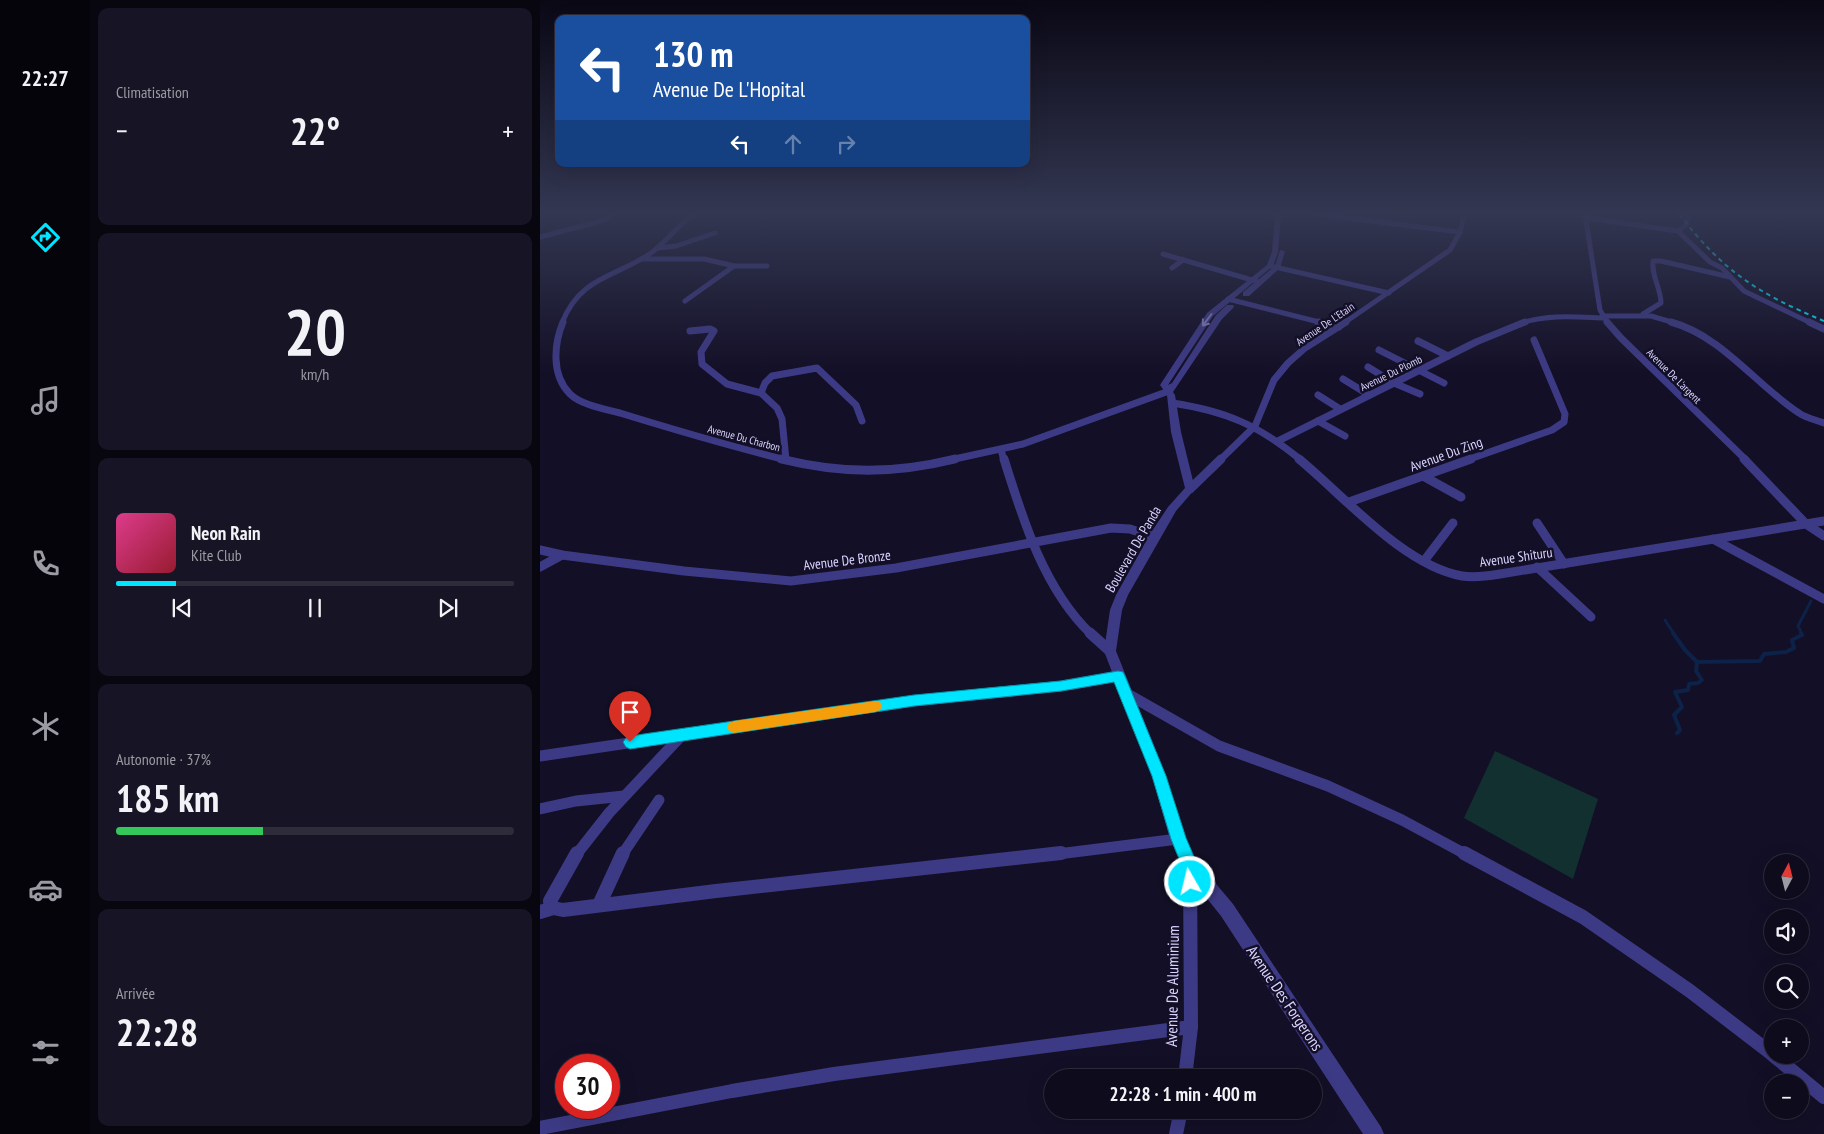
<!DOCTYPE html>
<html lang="fr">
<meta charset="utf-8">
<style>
:root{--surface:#0e0b1c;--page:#171425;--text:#f1f3f6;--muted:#9b9ba3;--line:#2e2b3b;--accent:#00e5ff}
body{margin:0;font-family:"PT Sans Narrow",sans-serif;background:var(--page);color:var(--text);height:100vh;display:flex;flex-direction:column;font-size:19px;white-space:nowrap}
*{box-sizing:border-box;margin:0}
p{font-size:16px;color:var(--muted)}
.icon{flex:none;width:28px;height:28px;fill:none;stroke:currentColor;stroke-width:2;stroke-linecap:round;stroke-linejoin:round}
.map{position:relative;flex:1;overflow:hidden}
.details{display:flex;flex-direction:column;gap:8px;padding:8px;background:#08060f;width:450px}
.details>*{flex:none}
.banner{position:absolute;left:15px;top:15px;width:475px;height:152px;border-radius:10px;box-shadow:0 5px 20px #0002,0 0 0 1px var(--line);background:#1a4fa0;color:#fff;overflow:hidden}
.needle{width:32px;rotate:7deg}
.fabs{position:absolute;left:1224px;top:854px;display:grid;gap:10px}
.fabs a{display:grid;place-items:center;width:45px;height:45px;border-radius:50%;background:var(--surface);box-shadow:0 5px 20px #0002,0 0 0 1px var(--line);font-size:25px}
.speed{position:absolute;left:15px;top:1054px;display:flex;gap:10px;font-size:25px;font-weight:700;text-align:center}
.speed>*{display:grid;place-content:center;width:65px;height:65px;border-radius:50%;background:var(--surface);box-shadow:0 5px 20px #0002,0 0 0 1px var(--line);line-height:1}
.speed .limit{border:8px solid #d22;background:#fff;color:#111}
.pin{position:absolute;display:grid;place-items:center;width:42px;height:42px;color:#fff;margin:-51px -21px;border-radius:50% 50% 50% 0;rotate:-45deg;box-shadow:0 0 5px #0007}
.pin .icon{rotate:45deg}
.me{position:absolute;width:55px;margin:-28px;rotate:352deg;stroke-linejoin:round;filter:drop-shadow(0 0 4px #0008)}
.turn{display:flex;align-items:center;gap:18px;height:105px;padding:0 15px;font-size:22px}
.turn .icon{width:65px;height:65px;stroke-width:2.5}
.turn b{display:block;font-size:35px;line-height:42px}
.lanes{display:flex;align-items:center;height:48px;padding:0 15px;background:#0003;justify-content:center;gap:25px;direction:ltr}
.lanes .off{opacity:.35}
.big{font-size:38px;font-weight:600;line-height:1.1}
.details .widget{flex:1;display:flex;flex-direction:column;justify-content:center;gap:8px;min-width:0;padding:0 18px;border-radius:10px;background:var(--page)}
.details .dial{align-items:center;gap:0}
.dial b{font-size:65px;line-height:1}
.song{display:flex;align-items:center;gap:15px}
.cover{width:60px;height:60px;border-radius:8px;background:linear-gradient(135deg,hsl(330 70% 55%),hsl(350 70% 35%))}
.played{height:5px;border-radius:2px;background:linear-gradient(90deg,var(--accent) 15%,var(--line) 15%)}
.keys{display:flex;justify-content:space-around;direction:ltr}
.heat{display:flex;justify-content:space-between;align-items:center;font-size:28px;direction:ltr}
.charge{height:8px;border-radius:4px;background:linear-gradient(90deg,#34c759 37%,var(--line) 0)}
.trip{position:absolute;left:504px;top:1069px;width:278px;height:50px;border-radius:25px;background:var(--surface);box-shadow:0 5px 20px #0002,0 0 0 1px var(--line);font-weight:600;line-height:50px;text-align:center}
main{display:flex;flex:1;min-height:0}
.menu{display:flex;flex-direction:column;width:90px;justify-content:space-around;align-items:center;background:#06040b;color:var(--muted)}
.menu .icon{width:35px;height:35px}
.menu .on{color:var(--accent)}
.menu b{font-size:22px;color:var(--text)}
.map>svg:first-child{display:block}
</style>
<main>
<nav class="menu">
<b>22:27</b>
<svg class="icon on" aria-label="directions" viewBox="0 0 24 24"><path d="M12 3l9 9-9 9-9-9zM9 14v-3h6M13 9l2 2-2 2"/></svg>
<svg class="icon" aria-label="music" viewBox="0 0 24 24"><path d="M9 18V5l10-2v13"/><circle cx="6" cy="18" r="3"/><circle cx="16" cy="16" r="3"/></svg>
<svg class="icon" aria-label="phone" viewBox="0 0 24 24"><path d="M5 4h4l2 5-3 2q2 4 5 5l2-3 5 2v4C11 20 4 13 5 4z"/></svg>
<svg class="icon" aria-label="climate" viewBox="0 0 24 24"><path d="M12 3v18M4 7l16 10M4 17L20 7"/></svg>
<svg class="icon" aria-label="car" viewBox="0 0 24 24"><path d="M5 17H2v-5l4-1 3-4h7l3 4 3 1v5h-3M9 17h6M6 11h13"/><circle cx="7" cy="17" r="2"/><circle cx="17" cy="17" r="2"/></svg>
<svg class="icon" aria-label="filters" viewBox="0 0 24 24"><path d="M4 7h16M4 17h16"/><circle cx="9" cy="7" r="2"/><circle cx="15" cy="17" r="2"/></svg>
</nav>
<section class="details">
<div class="widget"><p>Climatisation</p>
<div class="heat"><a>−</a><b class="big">22°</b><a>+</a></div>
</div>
<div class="widget dial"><b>20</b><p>km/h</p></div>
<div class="widget">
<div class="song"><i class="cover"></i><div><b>Neon Rain</b><p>Kite Club</p></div></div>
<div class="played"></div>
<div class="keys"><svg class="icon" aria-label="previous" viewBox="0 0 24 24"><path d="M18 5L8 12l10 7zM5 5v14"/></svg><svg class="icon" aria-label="pause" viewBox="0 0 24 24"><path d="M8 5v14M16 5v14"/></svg><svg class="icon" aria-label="next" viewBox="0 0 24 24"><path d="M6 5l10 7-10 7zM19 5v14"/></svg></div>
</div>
<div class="widget"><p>Autonomie · 37%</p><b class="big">185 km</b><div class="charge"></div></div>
<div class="widget"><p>Arrivée</p><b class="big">22:28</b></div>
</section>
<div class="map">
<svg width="1284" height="1134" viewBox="0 0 1284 1134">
<rect width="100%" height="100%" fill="#130f26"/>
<!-- green -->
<path fill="#12302f" d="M955,751l103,48 -25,80 -109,-61z"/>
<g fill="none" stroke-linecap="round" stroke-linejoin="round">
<!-- stream-far1 -->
<g stroke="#0c2248" stroke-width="3">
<path d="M1125,620l9,14"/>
<path d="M1262,634l-4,-8 13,-25"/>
</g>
<!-- stream -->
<g stroke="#0c2248" stroke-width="4">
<path d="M1133,633l12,17 12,12"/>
<path d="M1137,733l3,-3 -6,-15 8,-8 -7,-15 13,-2 1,-6 9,-1 4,-3 -6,-9 1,-9 63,-1 4,-7 22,-2 8,-4 -2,-8 10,-5 -1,-2"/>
</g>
<!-- minor-far4 -->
<g stroke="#3d3a85" stroke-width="5">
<path d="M774,214l146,18"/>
<path d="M1045,214l15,96 8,13"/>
<path d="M1046,218l92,13 9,-7 2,-10"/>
<path d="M1138,231l32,31 12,6 22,23 67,32"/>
<path d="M0,237l65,-17 7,-6"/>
<path d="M118,248l18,-2 39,-13"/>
<path d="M623,254l96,28"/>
<path d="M101,259h63l30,7 -49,35"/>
<path d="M194,266h33"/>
<path d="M730,266l119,27"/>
<path d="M632,268l11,-8"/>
<path d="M688,299l95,24"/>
<path d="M1103,314l18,-11c0,-15 -10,-27 -8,-42h8l69,16"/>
<path d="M1062,316h49l24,7"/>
<path d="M22,323c18,-47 55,-46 89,-70 16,-12 27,-28 43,-39"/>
<path d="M804,323l106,-73 10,-18 5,-18"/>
<path d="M981,323c27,-9 56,-6 83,-5"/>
</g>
<!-- minor-far3 -->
<g stroke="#3d3a85" stroke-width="7">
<path d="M23,322c-9,22 -12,53 7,72 11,11 35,15 50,19 55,17 110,33 166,47"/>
<path d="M778,322l21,5"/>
<path d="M1067,322l14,16 125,122"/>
<path d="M1131,322c51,14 85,63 128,91 7,5 17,7 25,10"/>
<path d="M1269,322l15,7"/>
<path d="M150,331l20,-2 4,2 -13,21 1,12 25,20 34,9 16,15 5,11 4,41"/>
<path d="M878,341l30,15"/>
<path d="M839,350l65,33"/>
<path d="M828,367l26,16 26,11"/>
<path d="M803,379l26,16"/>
<path d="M221,393l4,-10 7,-7 45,-8 39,37 6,16"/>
<path d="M778,395l22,14"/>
<path d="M632,403c54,8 86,22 129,57"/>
<path d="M778,421l27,15"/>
<path d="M738,441l198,-99 49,-20"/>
<path d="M461,450l3,10"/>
<path d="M410,460l73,-16 146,-53"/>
<path d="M680,460l35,-34 19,-46 14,-17 17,-15 41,-26"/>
<path d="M927,460l85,-30 12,-8 1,-8 -31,-74"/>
</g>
<!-- minor-far2 -->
<g stroke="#3d3a85" stroke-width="9">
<path d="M241,459c61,15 113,15 174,0"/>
<path d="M464,459c19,61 40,130 87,175"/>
<path d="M759,459c45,37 105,107 163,117 13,2 26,0 38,-2l324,-53"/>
<path d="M1204,459l62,65 18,12"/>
<path d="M883,476l38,21"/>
<path d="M650,489l31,-30"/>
<path d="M809,502l122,-43"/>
<path d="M997,523l27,41"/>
<path d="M1173,539l111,60"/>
<path d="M0,550l22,5 122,16 107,10 105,-13 215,-40 19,1 24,8"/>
<path d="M884,561l29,-38"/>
<path d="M0,567l22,-12"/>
<path d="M997,567l54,50"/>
</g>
<!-- minor-far1 -->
<g stroke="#3d3a85" stroke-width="11">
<path d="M550,633l20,18"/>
<path d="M584,692l95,54 109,40 74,34 65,35"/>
<path d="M0,756l374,-55 147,-15 57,-10"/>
<path d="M0,809l36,-8 48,-5"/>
<path d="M36,855l33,-42 73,-78"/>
<path d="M82,855l37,-55"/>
<path d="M510,855l128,-16"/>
</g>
<!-- minor -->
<g stroke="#3d3a85" stroke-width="14">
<path d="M37,853l-27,48 3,7 10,2 153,-19 345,-38"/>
<path d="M924,853l119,64 107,74 82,63"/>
<path d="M59,905l24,-52"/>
<path d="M0,912l13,-4"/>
<path d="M1233,1055l51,42"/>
<path d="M645,1078l6,-51 -1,-161"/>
<path d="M0,1128l192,-37 102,-17 357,-47"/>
<path d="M636,1134l5,-24"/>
</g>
<!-- tertiary -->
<g fill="#3d3a85" fill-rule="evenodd">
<path d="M735,214h6l-3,38 -5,14 -60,50 -45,69 4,-2 44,-68 11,-10h6l1,2 -12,12 -49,73 2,3 6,37 14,57 -19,22 -48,84 -6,15 -6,41 50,125 19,62 11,22 37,44 148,223 3,7h-21l-142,-218 -37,-46 -14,-31 -18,-63 -48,-125 6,-41 6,-15 34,-61 18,-27 17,-19 -14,-56 -4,-37 -7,-10 47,-72 60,-48 5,-13z"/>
<path d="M740,250l5,1 -5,17 -31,28h-6v-4l32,-26z"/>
</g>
<!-- rail -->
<path stroke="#00e5ff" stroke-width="2" stroke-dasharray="4.5 4" stroke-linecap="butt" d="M1139,214c45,58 78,79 145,107"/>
</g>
<!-- one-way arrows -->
<defs><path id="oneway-shaft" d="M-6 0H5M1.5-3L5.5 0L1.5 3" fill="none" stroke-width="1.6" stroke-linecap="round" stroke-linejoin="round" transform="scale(1.25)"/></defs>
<use stroke="#837fbc" href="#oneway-shaft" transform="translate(667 320) rotate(127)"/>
<!-- sky -->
<linearGradient id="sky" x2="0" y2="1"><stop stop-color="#0a0815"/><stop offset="0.57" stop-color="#333752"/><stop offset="1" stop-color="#333752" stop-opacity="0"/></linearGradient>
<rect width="1284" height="373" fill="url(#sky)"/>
<!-- route -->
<path fill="#00e5ff" stroke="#0095a6" d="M578,671l5,1 2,4 41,100 20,62 12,28v16l-2,6 -6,2 -5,-2 -3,-6v-16l-11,-27 -19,-63 -38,-94 -53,9 -147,15 -284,43 -4,-2 -3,-5 3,-4 4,-2 284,-41 147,-14z"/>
<!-- slow -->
<path fill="#f59e0b" d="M335,701l5,1 2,4 -2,4 -5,2 -141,21 -5,-2 -2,-4 2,-4 5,-2z"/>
<g text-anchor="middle" stroke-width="5" stroke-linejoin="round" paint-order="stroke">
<!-- far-street labels -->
<g font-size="11" fill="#d9d4ff" stroke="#130f26">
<text transform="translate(785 324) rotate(-34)" y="4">Avenue De L'Etain</text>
<text transform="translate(851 373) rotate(-26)" y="4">Avenue Du Plomb</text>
<text transform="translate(1134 376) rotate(45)" y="4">Avenue De L'argent</text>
<text transform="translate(204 438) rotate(15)" y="4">Avenue Du Charbon</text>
</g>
<!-- street labels -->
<g font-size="14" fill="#d9d4ff" stroke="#130f26">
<text transform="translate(906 454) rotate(-20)" y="5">Avenue Du Zing</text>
<text transform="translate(593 549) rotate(-60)" y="5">Boulevard De Panda</text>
<text transform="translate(976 557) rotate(-8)" y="5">Avenue Shituru</text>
<text transform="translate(307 560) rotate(-7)" y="5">Avenue De Bronze</text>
</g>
<!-- near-street labels -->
<g font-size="16" fill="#d9d4ff" stroke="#130f26">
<text transform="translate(632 986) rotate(-89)" y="6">Avenue De Aluminium</text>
<text transform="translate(745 998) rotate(56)" y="6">Avenue Des Forgerons</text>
</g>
</g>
</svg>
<div class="fabs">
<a><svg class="needle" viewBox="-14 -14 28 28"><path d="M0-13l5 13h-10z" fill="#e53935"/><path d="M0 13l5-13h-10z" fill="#9b9ba3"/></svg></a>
<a><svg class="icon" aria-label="sound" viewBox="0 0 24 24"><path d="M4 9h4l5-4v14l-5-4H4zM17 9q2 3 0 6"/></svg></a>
<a><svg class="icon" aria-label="search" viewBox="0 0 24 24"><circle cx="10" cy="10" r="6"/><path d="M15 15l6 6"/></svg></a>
<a>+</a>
<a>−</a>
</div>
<div class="speed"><div class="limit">30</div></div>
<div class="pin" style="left:90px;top:742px;background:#d93025"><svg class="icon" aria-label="arrive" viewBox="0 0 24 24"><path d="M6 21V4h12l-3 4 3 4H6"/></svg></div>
<svg class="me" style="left:650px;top:882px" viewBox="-20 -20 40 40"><circle r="17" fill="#00e5ff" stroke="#fff" stroke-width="3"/><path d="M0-11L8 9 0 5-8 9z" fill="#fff"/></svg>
<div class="trip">22:28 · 1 min · 400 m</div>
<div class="banner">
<div class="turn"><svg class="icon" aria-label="left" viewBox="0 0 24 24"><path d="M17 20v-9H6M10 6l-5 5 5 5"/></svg><div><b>130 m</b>Avenue De L'Hopital</div></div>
<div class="lanes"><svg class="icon" aria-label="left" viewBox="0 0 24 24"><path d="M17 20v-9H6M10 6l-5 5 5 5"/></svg><svg class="icon off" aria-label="ahead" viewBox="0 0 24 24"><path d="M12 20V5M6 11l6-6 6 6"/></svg><svg class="icon off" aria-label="right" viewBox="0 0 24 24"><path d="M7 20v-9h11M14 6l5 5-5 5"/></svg></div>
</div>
</div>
</main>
